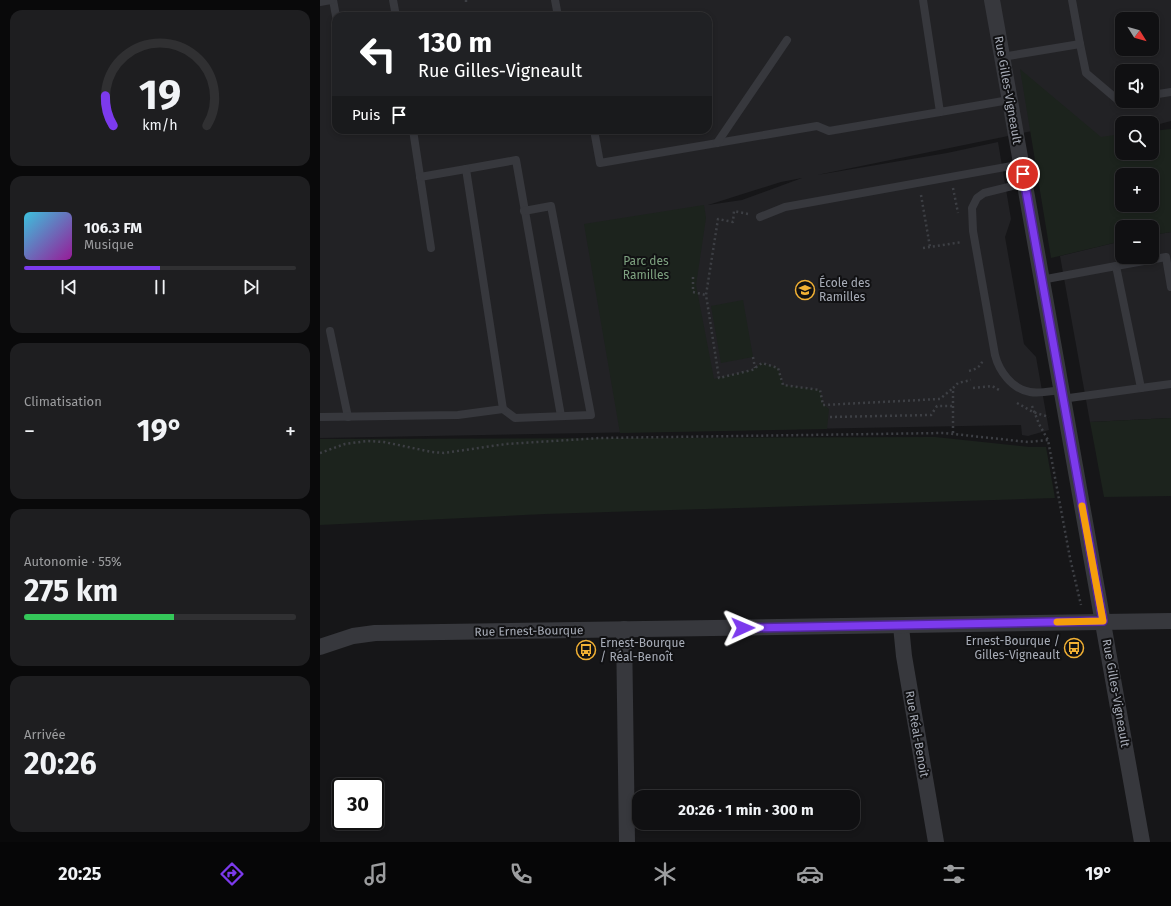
<!DOCTYPE html>
<html lang="fr">
<meta charset="utf-8">
<style>
:root{--surface:#101012;--page:#1e1e20;--text:#f1f3f6;--muted:#9c9d9f;--line:#303032;--accent:#7c3aed}
body{margin:0;font-family:"Fira Sans",sans-serif;background:var(--page);color:var(--text);height:100vh;display:flex;flex-direction:column;font-size:15px;white-space:nowrap}
*{box-sizing:border-box;margin:0}
p{font-size:13px;color:var(--muted)}
.icon{flex:none;width:22px;height:22px;fill:none;stroke:currentColor;stroke-width:2;stroke-linecap:round;stroke-linejoin:round}
.map{position:relative;flex:1;overflow:hidden}
.side{display:flex;flex-direction:column;gap:10px;padding:10px;background:#09090a;width:320px}
.side>*{flex:none}
.guide{position:absolute;left:12px;top:12px;width:380px;height:122px;border-radius:12px;box-shadow:0 2px 6px #0003,0 0 0 1px var(--line);background:#202124;color:#fff;overflow:hidden}
.needle{width:26px;rotate:127deg}
.controls{position:absolute;left:795px;top:12px;display:grid;gap:8px}
.controls a{display:grid;place-items:center;width:44px;height:44px;border-radius:8px;background:var(--surface);box-shadow:0 2px 6px #0003,0 0 0 1px var(--line);font-size:20px}
.speed{position:absolute;left:12px;top:778px;display:flex;gap:8px;font-size:20px;font-weight:700;text-align:center}
.speed>*{display:grid;place-content:center;width:52px;height:52px;border-radius:50%;background:var(--surface);box-shadow:0 2px 6px #0003,0 0 0 1px var(--line);line-height:1}
.speed .limit{border:2px solid #111;border-radius:6px;background:#fff;color:#111}
.pin{position:absolute;display:grid;place-items:center;width:34px;height:34px;color:#fff;margin:-17px;border:2px solid #fff;border-radius:50%;box-shadow:0 1px 4px #0007}
.me{position:absolute;width:44px;margin:-22px;rotate:89deg;stroke-linejoin:round;filter:drop-shadow(0 0 3px #0008)}
.turn{display:flex;align-items:center;gap:14px;height:84px;padding:0 20px;font-size:18px}
.turn .icon{width:52px;height:52px;stroke-width:2.5}
.turn b{display:block;font-size:28px;line-height:34px}
.then{display:flex;align-items:center;height:38px;padding:0 20px;background:#0003;gap:8px;font-size:15px}
.big{font-size:30px;font-weight:700;line-height:1.1}
.side .widget{flex:1;display:flex;flex-direction:column;justify-content:center;gap:6px;min-width:0;padding:0 14px;border-radius:12px;background:var(--page)}
.side .dial{align-items:center;gap:0}
.dial svg{height:104px;overflow:visible;fill:none;stroke:var(--line);stroke-width:7;stroke-linecap:round;text-anchor:middle}
.dial text{fill:var(--text);stroke:none}
.song{display:flex;align-items:center;gap:12px}
.cover{width:48px;height:48px;border-radius:6px;background:linear-gradient(135deg,hsl(190 70% 55%),hsl(300 70% 35%))}
.played{height:4px;border-radius:2px;background:linear-gradient(90deg,var(--accent) 50%,var(--line) 50%)}
.keys{display:flex;justify-content:space-around;direction:ltr}
.heat{display:flex;justify-content:space-between;align-items:center;font-size:22px;direction:ltr}
.charge{height:6px;border-radius:3px;background:linear-gradient(90deg,#34c759 55%,var(--line) 0)}
.trip{position:absolute;left:312px;top:790px;width:228px;height:40px;border-radius:12px;background:var(--surface);box-shadow:0 2px 6px #0003,0 0 0 1px var(--line);font-weight:700;line-height:40px;text-align:center}
.tab-bar{display:flex;height:64px;justify-content:space-around;align-items:center;background:#060607;color:var(--muted)}
.tab-bar .icon{width:28px;height:28px}
.tab-bar .on{color:var(--accent)}
.tab-bar b{font-size:18px;color:var(--text)}
main{display:flex;flex:1;min-height:0}
.map>svg:first-child{display:block}
</style>
<main>
<section class="side">
<div class="widget dial"><svg viewBox="0 0 100 80">
<path d="M14 69A42 42 0 1 1 86 69"/>
<path d="M14 69A42 42 0 0 1 8 46" stroke="#7c3aed"/>
<text x="50" y="56" font-size="32" font-weight="700">19</text>
<text x="50" y="72" font-size="11">km/h</text>
</svg></div>
<div class="widget">
<div class="song"><i class="cover"></i><div><b>106.3 FM</b><p>Musique</p></div></div>
<div class="played"></div>
<div class="keys"><svg class="icon" aria-label="previous" viewBox="0 0 24 24"><path d="M18 5L8 12l10 7zM5 5v14"/></svg><svg class="icon" aria-label="pause" viewBox="0 0 24 24"><path d="M8 5v14M16 5v14"/></svg><svg class="icon" aria-label="next" viewBox="0 0 24 24"><path d="M6 5l10 7-10 7zM19 5v14"/></svg></div>
</div>
<div class="widget"><p>Climatisation</p>
<div class="heat"><a>−</a><b class="big">19°</b><a>+</a></div>
</div>
<div class="widget"><p>Autonomie · 55%</p><b class="big">275 km</b><div class="charge"></div></div>
<div class="widget"><p>Arrivée</p><b class="big">20:26</b></div>
</section>
<div class="map">
<svg width="851" height="842" viewBox="0 0 851 842">
<rect width="100%" height="100%" fill="#161618"/>
<!-- built -->
<g fill="#222225" fill-rule="evenodd">
<path d="M0,0h851v121l-19,5v-3h-30v12l-32,9 -53,-14 -220,45 130,-22 51,-11 13,77 -6,18 19,107 12,13 13,73 -21,6 -6,-1 -1,-10 -701,13zM16,16h372v114h-372zM802,19h30v30h-30zM802,71h30v30h-30zM482,178l-60,22 -34,5 73,-23z"/>
<path d="M851,232v186l-81,4 -30,-166 62,-15v16h30v-22z"/>
</g>
<!-- green -->
<g fill="#1c231d" fill-rule="evenodd">
<path d="M700,69l81,68 21,-3v19h30v-22l19,-2v103l-19,3v-8h-30v14l-71,17zM802,175h30v30h-30z"/>
<path d="M384,205l2,13 -10,67 18,94 38,-9 10,-7 16,5 5,17 37,5 3,14 6,5 -2,20 -207,4 -36,-209z"/>
<path d="M423,300l10,57 -32,6 -10,-57z"/>
<path d="M851,418v78l-67,1 -14,-75z"/>
<path d="M615,437l94,10h17l9,51 -510,16 -225,11v-86z"/>
</g>
<g fill="none" stroke-linecap="round" stroke-linejoin="round">
<!-- path -->
<g stroke="#3d3f44" stroke-width="2.5" stroke-dasharray="2 3" stroke-linecap="butt">
<path d="M146,0v2"/>
<path d="M633,188l5,25"/>
<path d="M601,195l9,52"/>
<path d="M428,214l-14,-3 -1,11 -15,-3 -12,76 13,83 33,-8 10,-7 16,5 5,17 37,5 3,15 117,-6 13,-11"/>
<path d="M603,248l39,-6"/>
<path d="M373,277v15l13,3"/>
<path d="M433,357l2,11"/>
<path d="M649,371c7,-2 12,-4 14,-12"/>
<path d="M653,388l19,-2 7,4"/>
<path d="M697,403l16,9 16,5"/>
<path d="M712,406l7,18 9,16 22,118 11,47"/>
<path d="M510,417l101,-2 6,-9h15"/>
<path d="M633,433v-45l5,-5 13,-3"/>
<path d="M0,453l25,-9 22,-3 17,1 48,10 12,1 62,-9 94,-6 344,-5 84,9 20,-2"/>
</g>
<!-- lane -->
<g stroke="#37383d" stroke-width="8">
<path d="M13,0l3,16"/>
<path d="M73,0l3,16"/>
<path d="M235,0l3,16"/>
<path d="M603,0l17,112 69,-12"/>
<path d="M0,2l11,-2"/>
<path d="M760,44l6,29 33,28 3,-1"/>
<path d="M682,57l78,-13 -8,-44"/>
<path d="M832,95l19,-3"/>
<path d="M93,130l18,118"/>
<path d="M274,130l6,33 217,-37 12,5 111,-19"/>
<path d="M397,143l70,-103"/>
<path d="M146,169l50,-9 45,256"/>
<path d="M705,183l-41,10 -7,5 -5,10 1,23 22,124c4,16 17,34 35,37 10,2 21,-1 31,-2"/>
<path d="M440,217l25,-10 237,-43"/>
<path d="M796,266l50,-9 5,30"/>
<path d="M721,280l75,-14 25,122 -79,11"/>
<path d="M10,331l18,86"/>
<path d="M821,388l30,-4"/>
<path d="M183,409l12,9 76,-3 -40,-209 -27,5"/>
<path d="M0,417l138,-2 45,-6 -37,-240 -46,8"/>
</g>
<!-- street -->
<g stroke="#37383d" stroke-width="16">
<path d="M672,0l150,842"/>
<path d="M581,626l3,30 32,186"/>
<path d="M304,629l3,213"/>
<path d="M0,647l33,-11 22,-3 796,-12"/>
</g>
</g>
<g fill="none" stroke-linecap="round" stroke-linejoin="round">
<!-- route casing -->
<g stroke="#51269a" stroke-width="10">
<path id="route" d="M423,628l360,-7 -80,-447"/>
</g>
<!-- route -->
<use href="#route" stroke="#7c3aed" stroke-width="7"/>
<!-- slow -->
<path stroke="#f59e0b" stroke-width="7" d="M737,622l46,-1 -21,-115"/>
</g>
<!-- icons -->
<defs>
<g id="school-ring" transform="scale(1)"><circle r="9.5" fill="#111113" stroke="#f2b134" stroke-width="1.5"/><path d="M0-5L7-2L0 1L-7-2ZM-4 1L0 2.5L4 1V4Q0 6-4 4Z" fill="#f2b134"/></g>
<g id="bus-ring" transform="scale(1)"><circle r="9.5" fill="#111113" stroke="#f2b134" stroke-width="1.5"/><path d="M-5-6H5V4H4V6H2V4H-2V6H-4V4H-5ZM-3.5-4V0h7V-4ZM-3.5 1.2v1.5H-2V1.2ZM2 1.2v1.5H3.5V1.2Z" fill="#f2b134"/></g>
</defs>
<g fill-rule="evenodd">
<use href="#school-ring" x="485" y="290"/>
<use href="#bus-ring" x="754" y="648"/>
<use href="#bus-ring" x="266" y="650"/>
</g>
<g text-anchor="middle" stroke-width="4" stroke-linejoin="round" paint-order="stroke">
<!-- street labels -->
<g font-size="12" fill="#a8adb8" stroke="#111113">
<text transform="translate(688 90) rotate(80)" y="4">Rue Gilles-Vigneault</text>
<text transform="translate(209 631) rotate(-1)" y="4">Rue Ernest-Bourque</text>
<text transform="translate(796 693) rotate(80)" y="4">Rue Gilles-Vigneault</text>
<text transform="translate(597 734) rotate(80)" y="4">Rue Réal-Benoit</text>
</g>
<!-- park labels -->
<g font-size="12" fill="#7fa381" stroke="#111113">
<text x="326" y="265">Parc des<tspan x="326" dy="14">Ramilles</tspan></text>
</g>
<!-- poi labels -->
<g font-size="12" fill="#a8adb8" stroke="#111113" text-anchor="start">
<text x="499" y="287">École des<tspan x="499" dy="14">Ramilles</tspan></text>
<text x="740" y="645" text-anchor="end">Ernest-Bourque /<tspan x="740" dy="14">Gilles-Vigneault</tspan></text>
<text x="280" y="647">Ernest-Bourque<tspan x="280" dy="14">/ Réal-Benoît</tspan></text>
</g>
</g>
</svg>
<div class="controls">
<a><svg class="needle" viewBox="-14 -14 28 28"><path d="M0-13l5 13h-10z" fill="#e53935"/><path d="M0 13l5-13h-10z" fill="#9c9d9f"/></svg></a>
<a><svg class="icon" aria-label="sound" viewBox="0 0 24 24"><path d="M4 9h4l5-4v14l-5-4H4zM17 9q2 3 0 6"/></svg></a>
<a><svg class="icon" aria-label="search" viewBox="0 0 24 24"><circle cx="10" cy="10" r="6"/><path d="M15 15l6 6"/></svg></a>
<a>+</a>
<a>−</a>
</div>
<div class="speed"><div class="limit">30</div></div>
<div class="pin" style="left:703px;top:174px;background:#d93025"><svg class="icon" aria-label="arrive" viewBox="0 0 24 24"><path d="M6 21V4h12l-3 4 3 4H6"/></svg></div>
<svg class="me" style="left:423px;top:628px" viewBox="-20 -20 40 40"><path d="M0-17L14 15 0 8-14 15z" fill="#7c3aed" stroke="#fff" stroke-width="4"/></svg>
<div class="trip">20:26 · 1 min · 300 m</div>
<div class="guide">
<div class="turn"><svg class="icon" aria-label="left" viewBox="0 0 24 24"><path d="M17 20v-9H6M10 6l-5 5 5 5"/></svg><div><b>130 m</b>Rue Gilles-Vigneault</div></div>
<div class="then">Puis<svg class="icon" aria-label="arrive" viewBox="0 0 24 24"><path d="M6 21V4h12l-3 4 3 4H6"/></svg></div>
</div>
</div>
</main>
<nav class="tab-bar">
<b>20:25</b>
<svg class="icon on" aria-label="directions" viewBox="0 0 24 24"><path d="M12 3l9 9-9 9-9-9zM9 14v-3h6M13 9l2 2-2 2"/></svg>
<svg class="icon" aria-label="music" viewBox="0 0 24 24"><path d="M9 18V5l10-2v13"/><circle cx="6" cy="18" r="3"/><circle cx="16" cy="16" r="3"/></svg>
<svg class="icon" aria-label="phone" viewBox="0 0 24 24"><path d="M5 4h4l2 5-3 2q2 4 5 5l2-3 5 2v4C11 20 4 13 5 4z"/></svg>
<svg class="icon" aria-label="climate" viewBox="0 0 24 24"><path d="M12 3v18M4 7l16 10M4 17L20 7"/></svg>
<svg class="icon" aria-label="car" viewBox="0 0 24 24"><path d="M5 17H2v-5l4-1 3-4h7l3 4 3 1v5h-3M9 17h6M6 11h13"/><circle cx="7" cy="17" r="2"/><circle cx="17" cy="17" r="2"/></svg>
<svg class="icon" aria-label="filters" viewBox="0 0 24 24"><path d="M4 7h16M4 17h16"/><circle cx="9" cy="7" r="2"/><circle cx="15" cy="17" r="2"/></svg>
<b>19°</b>
</nav>
